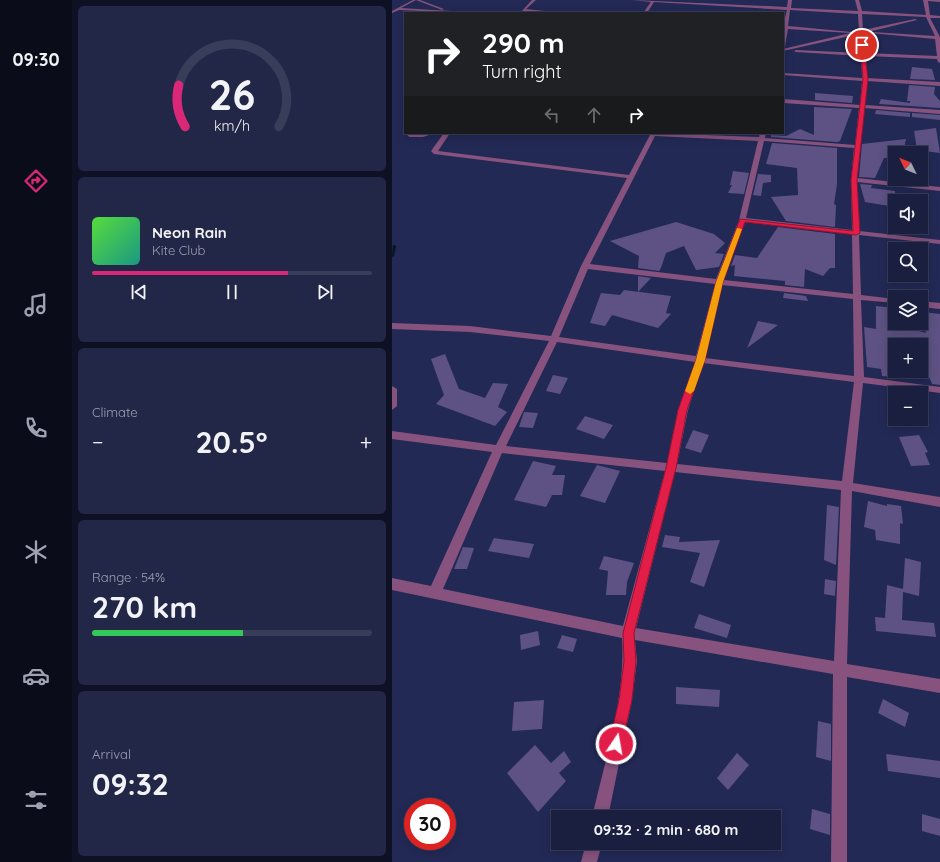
<!DOCTYPE html>
<meta charset="utf-8">
<style>
:root{--surface:#1a1f40;--page:#232747;--text:#f1f3f6;--muted:#9fa2b1;--line:#383d59;--accent:#db2777}
body{margin:0;font-family:Quicksand,sans-serif;background:var(--page);color:var(--text);height:100vh;display:flex;flex-direction:column;font-size:15px;white-space:nowrap}
*{box-sizing:border-box;margin:0}
p{font-size:13px;color:var(--muted)}
.icon{flex:none;width:22px;height:22px;fill:none;stroke:currentColor;stroke-width:2;stroke-linecap:round;stroke-linejoin:round}
.map{position:relative;flex:1;overflow:hidden}
.side{display:flex;flex-direction:column;gap:6px;padding:6px;background:#0e1123;width:320px}
.side>*{flex:none}
.guide{position:absolute;left:12px;top:12px;width:380px;height:122px;border-radius:0px;box-shadow:0 2px 10px #0003,0 0 0 1px var(--line);background:#202124;color:#fff;overflow:hidden}
.needle{width:26px;rotate:313deg}
.buttons{position:absolute;left:496px;top:146px;display:grid;gap:8px}
.buttons a{display:grid;place-items:center;width:40px;height:40px;border-radius:0px;background:var(--surface);box-shadow:0 2px 10px #0003,0 0 0 1px var(--line);font-size:20px}
.speed{position:absolute;left:12px;top:798px;display:flex;gap:8px;font-size:20px;font-weight:700;text-align:center}
.speed>*{display:grid;place-content:center;width:52px;height:52px;border-radius:50%;background:var(--surface);box-shadow:0 2px 10px #0003,0 0 0 1px var(--line);line-height:1}
.speed .limit{border:6px solid #d22;background:#fff;color:#111}
.pin{position:absolute;display:grid;place-items:center;width:34px;height:34px;color:#fff;margin:-17px;border:2px solid #fff;border-radius:50%;box-shadow:0 1px 4px #0007}
.me{position:absolute;width:44px;margin:-22px;rotate:12deg;stroke-linejoin:round;filter:drop-shadow(0 0 3px #0008)}
.turn{display:flex;align-items:center;gap:14px;height:84px;padding:0 12px;font-size:18px}
.turn .icon{width:52px;height:52px;stroke-width:2.5}
.turn b{display:block;font-size:28px;line-height:34px}
.lanes{display:flex;align-items:center;height:38px;padding:0 12px;background:#0003;justify-content:center;gap:20px;direction:ltr}
.lanes .off{opacity:.35}
.big{font-size:30px;font-weight:700;line-height:1.1}
.side .tile{flex:1;display:flex;flex-direction:column;justify-content:center;gap:6px;min-width:0;padding:0 14px;border-radius:6px;background:var(--page)}
.side .dial{align-items:center;gap:0}
.dial svg{height:104px;overflow:visible;fill:none;stroke:var(--line);stroke-width:7;stroke-linecap:round;text-anchor:middle}
.dial text{fill:var(--text);stroke:none}
.song{display:flex;align-items:center;gap:12px}
.cover{width:48px;height:48px;border-radius:6px;background:linear-gradient(135deg,hsl(110 70% 55%),hsl(170 70% 35%))}
.played{height:4px;border-radius:2px;background:linear-gradient(90deg,var(--accent) 70%,var(--line) 70%)}
.keys{display:flex;justify-content:space-around;direction:ltr}
.heat{display:flex;justify-content:space-between;align-items:center;font-size:22px;direction:ltr}
.charge{height:6px;border-radius:3px;background:linear-gradient(90deg,#34c759 54%,var(--line) 0)}
.trip{position:absolute;left:159px;top:810px;width:230px;height:40px;border-radius:0px;background:var(--surface);box-shadow:0 2px 10px #0003,0 0 0 1px var(--line);font-weight:700;line-height:40px;text-align:center}
main{display:flex;flex:1;min-height:0}
.tabs{display:flex;flex-direction:column;width:72px;justify-content:space-around;align-items:center;background:#0a0c1a;color:var(--muted)}
.tabs .icon{width:28px;height:28px}
.tabs .current{color:var(--accent)}
.tabs b{font-size:18px;color:var(--text)}
.map>svg:first-child{display:block}
</style>
<main>
<nav class="tabs">
<b>09:30</b>
<svg class="icon current" aria-label="directions" viewBox="0 0 24 24"><path d="M12 3l9 9-9 9-9-9zM9 14v-3h6M13 9l2 2-2 2"/></svg>
<svg class="icon" aria-label="music" viewBox="0 0 24 24"><path d="M9 18V5l10-2v13"/><circle cx="6" cy="18" r="3"/><circle cx="16" cy="16" r="3"/></svg>
<svg class="icon" aria-label="phone" viewBox="0 0 24 24"><path d="M5 4h4l2 5-3 2q2 4 5 5l2-3 5 2v4C11 20 4 13 5 4z"/></svg>
<svg class="icon" aria-label="climate" viewBox="0 0 24 24"><path d="M12 3v18M4 7l16 10M4 17L20 7"/></svg>
<svg class="icon" aria-label="car" viewBox="0 0 24 24"><path d="M5 17H2v-5l4-1 3-4h7l3 4 3 1v5h-3M9 17h6M6 11h13"/><circle cx="7" cy="17" r="2"/><circle cx="17" cy="17" r="2"/></svg>
<svg class="icon" aria-label="filters" viewBox="0 0 24 24"><path d="M4 7h16M4 17h16"/><circle cx="9" cy="7" r="2"/><circle cx="15" cy="17" r="2"/></svg>
</nav>
<section class="side">
<div class="tile dial"><svg viewBox="0 0 100 80">
<path d="M14 69A42 42 0 1 1 86 69"/>
<path d="M14 69A42 42 0 0 1 9 37" stroke="#db2777"/>
<text x="50" y="56" font-size="32" font-weight="700">26</text>
<text x="50" y="72" font-size="11">km/h</text>
</svg></div>
<div class="tile">
<div class="song"><i class="cover"></i><div><b>Neon Rain</b><p>Kite Club</p></div></div>
<div class="played"></div>
<div class="keys"><svg class="icon" aria-label="previous" viewBox="0 0 24 24"><path d="M18 5L8 12l10 7zM5 5v14"/></svg><svg class="icon" aria-label="pause" viewBox="0 0 24 24"><path d="M8 5v14M16 5v14"/></svg><svg class="icon" aria-label="next" viewBox="0 0 24 24"><path d="M6 5l10 7-10 7zM19 5v14"/></svg></div>
</div>
<div class="tile"><p>Climate</p>
<div class="heat"><a>−</a><b class="big">20.5°</b><a>+</a></div>
</div>
<div class="tile"><p>Range · 54%</p><b class="big">270 km</b><div class="charge"></div></div>
<div class="tile"><p>Arrival</p><b class="big">09:32</b></div>
</section>
<div class="map">
<svg width="548" height="862" viewBox="0 0 548 862">
<rect width="100%" height="100%" fill="#222955"/>
<g fill="none" stroke-linecap="round" stroke-linejoin="round">
<!-- stream -->
<path fill="#03181c" fill-rule="evenodd" d="M1,245h1l2,1 -2,10 -2,1z"/>
</g>
<!-- building -->
<g fill="#5d5283">
<path d="M520,67l20,2 3,11 -25,-1z"/>
<path d="M517,85l26,2 -1,7 6,7v7l-61,-4 2,-5 29,4v-2h-3z"/>
<path d="M423,93l38,3 -1,7 -37,-3z"/>
<path d="M422,107l38,2 -12,32 -3,1 -66,-5v-2l15,1 14,-7 14,6z"/>
<path d="M484,110l34,3v4l-35,-3z"/>
<path d="M520,113l28,2v5l-28,-3z"/>
<path d="M544,128l4,25 -23,-3 -3,-19z"/>
<path d="M514,139l-3,14h-8v5h-11l-9,20 -16,-1 3,-33z"/>
<path d="M380,143l65,5v36l-3,20 2,1 -1,22 -49,-6 -15,-24 27,-2 -1,-27 -31,-4z"/>
<path d="M341,171l16,2 -5,21 -16,-1 4,-8h-2z"/>
<path d="M366,174l13,1v7l-8,1 -2,13 -8,-1z"/>
<path d="M468,184l12,1 -1,3 24,3v16l-30,-5z"/>
<path d="M284,222l38,12 11,9 -10,10 9,1 -5,13 -23,3 -12,-24 -18,7 -5,15 -2,3 -21,-3 1,-12 -29,-15z"/>
<path d="M386,227l57,7v34h-5l-7,8 -18,-7 -1,18 -19,-2v-4l-51,-5 1,-11 -4,1 4,-11 22,3z"/>
<path d="M246,276l13,2 -13,14z"/>
<path d="M232,290l47,6 -5,17 5,1 -13,14 -46,-13 -7,11 -15,-3 11,-30 19,2z"/>
<path d="M392,293l22,3 2,5 -25,-3z"/>
<path d="M484,306l19,2v16l31,9 -2,-21 16,2v71l-8,-1 -11,-27v-15l-26,-5v40l-13,-1 -1,-7 -14,-2 -3,-40 12,2z"/>
<path d="M366,321l20,4 -31,23z"/>
<path d="M53,354l14,35 26,9 8,-15 15,1 -10,23 9,5 -12,14 -59,-22 8,-9 -13,-36z"/>
<path d="M161,375l15,3 -8,16 -14,-3z"/>
<path d="M132,412l14,1 -5,15 -14,-1z"/>
<path d="M193,416l28,9 -9,14 -28,-10z"/>
<path d="M301,430l16,5 -8,18 -16,-5z"/>
<path d="M527,435l9,17 -3,1 5,12 -19,1 -12,-29z"/>
<path d="M141,461l23,5 -4,9h13l-3,20h-10l-6,12 -32,-7z"/>
<path d="M205,465l23,6 -15,32 -25,-7z"/>
<path d="M476,501l19,5v-2l14,2 2,18 -3,-1v21l-24,-4 -1,-10 -11,-3z"/>
<path d="M435,505l12,2 -3,58 -12,-5z"/>
<path d="M273,535l15,2 -1,5 41,-2 -16,47 -14,-5 10,-29 -38,-6z"/>
<path d="M102,538l40,6 -5,14 -41,-7z"/>
<path d="M71,547l11,1 -7,21h-13z"/>
<path d="M212,556l30,7 -7,19 -1,13h-20l2,-24 -9,-2z"/>
<path d="M513,558l16,4 -2,34 -16,-4 -1,28 32,3 2,14 -60,-6 -1,-14 10,1 2,-33 16,4z"/>
<path d="M433,579l11,2 -1,15 -11,-2z"/>
<path d="M307,614l32,11 -4,13 -33,-10z"/>
<path d="M146,631l2,14 -19,5 -1,-15z"/>
<path d="M170,635l15,4 -4,13 -16,-4z"/>
<path d="M284,687l44,3 -1,17 -43,-3z"/>
<path d="M491,699l26,14 -4,14 -27,-14z"/>
<path d="M152,700l-2,29 -30,2 2,-29z"/>
<path d="M426,721l13,3v37l-15,-4z"/>
<path d="M143,745l16,18 13,-12 7,11 -12,11 7,8 -28,31 -31,-39z"/>
<path d="M345,753l12,12 -21,25 -11,-12z"/>
<path d="M494,754l54,7v17l-52,-7z"/>
<path d="M420,809l18,5v21l-20,-6z"/>
<path d="M530,814l18,5v17l-18,-5z"/>
</g>
<g fill="none" stroke-linecap="round" stroke-linejoin="round">
<!-- service -->
<path fill="#87537e" fill-rule="evenodd" d="M21,0h7l24,9 -2,1 -26,-10 -15,8 67,4 -1,1 -68,-3 -7,3v-2z"/>
<!-- minor -->
<g fill="#87537e" fill-rule="evenodd">
<path d="M140,0h4l-10,9 37,4 -39,-2 -4,2z"/>
<path d="M240,0l155,7 1,-7h4l-1,8 67,3 -3,-11h4l3,11 64,4 -3,-15h17v2l-12,-1 2,14 10,1v2h-10l10,19v26l-2,-1 -1,-3 -71,-3 1,22 73,4v4l-73,-5 -2,24 75,5v4l-76,-6 -7,70 83,9v4l-83,-9 2,49 81,9v4l-81,-9 2,60 34,4v4l-34,-3 3,77 76,10v6l-77,-10 -10,100 87,14v10l-88,-16 -5,173 93,15v14l-93,-16v185h-16l2,-188 -198,-34 2,21 -5,39 -24,117h-16c13,-56 34,-122 30,-179l-230,-48v-12l39,8 61,-134 -100,-13v-8l104,14 53,-104 -79,-9 -78,-3v-6l78,3 81,10 30,-70 46,-88 -193,-24 -3,-3 13,-18h6l-12,18 191,24 22,-42 108,4 1,-4h6l-1,5 90,7 4,-37 -76,-5v-4l77,6 2,-24 -79,-6v-2l79,5 -1,-22 -65,-4 -2,-1 2,-1 65,3 -2,-19 -76,17v-2l76,-18 -1,-17 -68,-4 -2,16 64,6 -2,1 -62,-4 -3,17 -2,1v-21l4,-16 -133,-8 -7,11h-4l8,-11zM470,14l64,3 9,19 -63,-4 -2,1 65,6 2,17 -72,-3 -1,-20 53,-13 -2,-1 -52,11zM263,136l103,5 -19,79 -23,59 -126,-15zM372,141l90,7 -3,32 1,50 -106,-12zM353,222l107,12 1,60 -129,-14zM196,269l127,15 -19,72 -137,-19zM330,285l131,14 1,77 -149,-18zM165,342l138,20 -17,48 -11,53 -161,-17zM311,363l151,19 -12,99 -165,-17 11,-54zM110,453l163,18 -42,155 -180,-37zM283,472l166,18 -7,171 -198,-33z"/>
<path d="M15,133h28l-12,4h-13l-2,-1z"/>
<path d="M529,301l19,2v6l-19,-2z"/>
<path d="M0,386l5,3v17l-5,4z"/>
<path d="M194,843h16l-5,19h-16z"/>
</g>
</g>
<!-- route -->
<path fill="#e11d48" stroke="#92132f" d="M470,44l2,1 4,34 -11,101 3,53 -4,2 -111,-13 -22,60 -18,78 -18,50 -11,58 -42,165 2,28 -4,39 -10,44 -2,4 -4,2 -5,-2 -2,-4 10,-44 5,-39 -1,-28 43,-165 12,-58 18,-50 20,-78 24,-63 113,12 -2,-51 12,-101 -3,-34z"/>
<!-- slow -->
<path fill="#f59e0b" d="M345,228l5,1 -19,53 -18,78 -11,31 -4,3 -5,-3 11,-31 20,-78z"/>
</svg>
<div class="buttons">
<a><svg class="needle" viewBox="-14 -14 28 28"><path d="M0-13l5 13h-10z" fill="#e53935"/><path d="M0 13l5-13h-10z" fill="#9fa2b1"/></svg></a>
<a><svg class="icon" aria-label="sound" viewBox="0 0 24 24"><path d="M4 9h4l5-4v14l-5-4H4zM17 9q2 3 0 6"/></svg></a>
<a><svg class="icon" aria-label="search" viewBox="0 0 24 24"><circle cx="10" cy="10" r="6"/><path d="M15 15l6 6"/></svg></a>
<a><svg class="icon" aria-label="layers" viewBox="0 0 24 24"><path d="M12 4l9 5-9 5-9-5zM3 14l9 5 9-5"/></svg></a>
<a>+</a>
<a>−</a>
</div>
<div class="speed"><div class="limit">30</div></div>
<div class="pin" style="left:470px;top:45px;background:#d93025"><svg class="icon" aria-label="arrive" viewBox="0 0 24 24"><path d="M6 21V4h12l-3 4 3 4H6"/></svg></div>
<svg class="me" style="left:224px;top:744px" viewBox="-20 -20 40 40"><circle r="17" fill="#e11d48" stroke="#fff" stroke-width="3"/><path d="M0-11L8 9 0 5-8 9z" fill="#fff"/></svg>
<div class="trip">09:32 · 2 min · 680 m</div>
<div class="guide">
<div class="turn"><svg class="icon" aria-label="right" viewBox="0 0 24 24"><path d="M7 20v-9h11M14 6l5 5-5 5"/></svg><div><b>290 m</b>Turn right</div></div>
<div class="lanes"><svg class="icon off" aria-label="left" viewBox="0 0 24 24"><path d="M17 20v-9H6M10 6l-5 5 5 5"/></svg><svg class="icon off" aria-label="ahead" viewBox="0 0 24 24"><path d="M12 20V5M6 11l6-6 6 6"/></svg><svg class="icon" aria-label="right" viewBox="0 0 24 24"><path d="M7 20v-9h11M14 6l5 5-5 5"/></svg></div>
</div>
</div>
</main>
